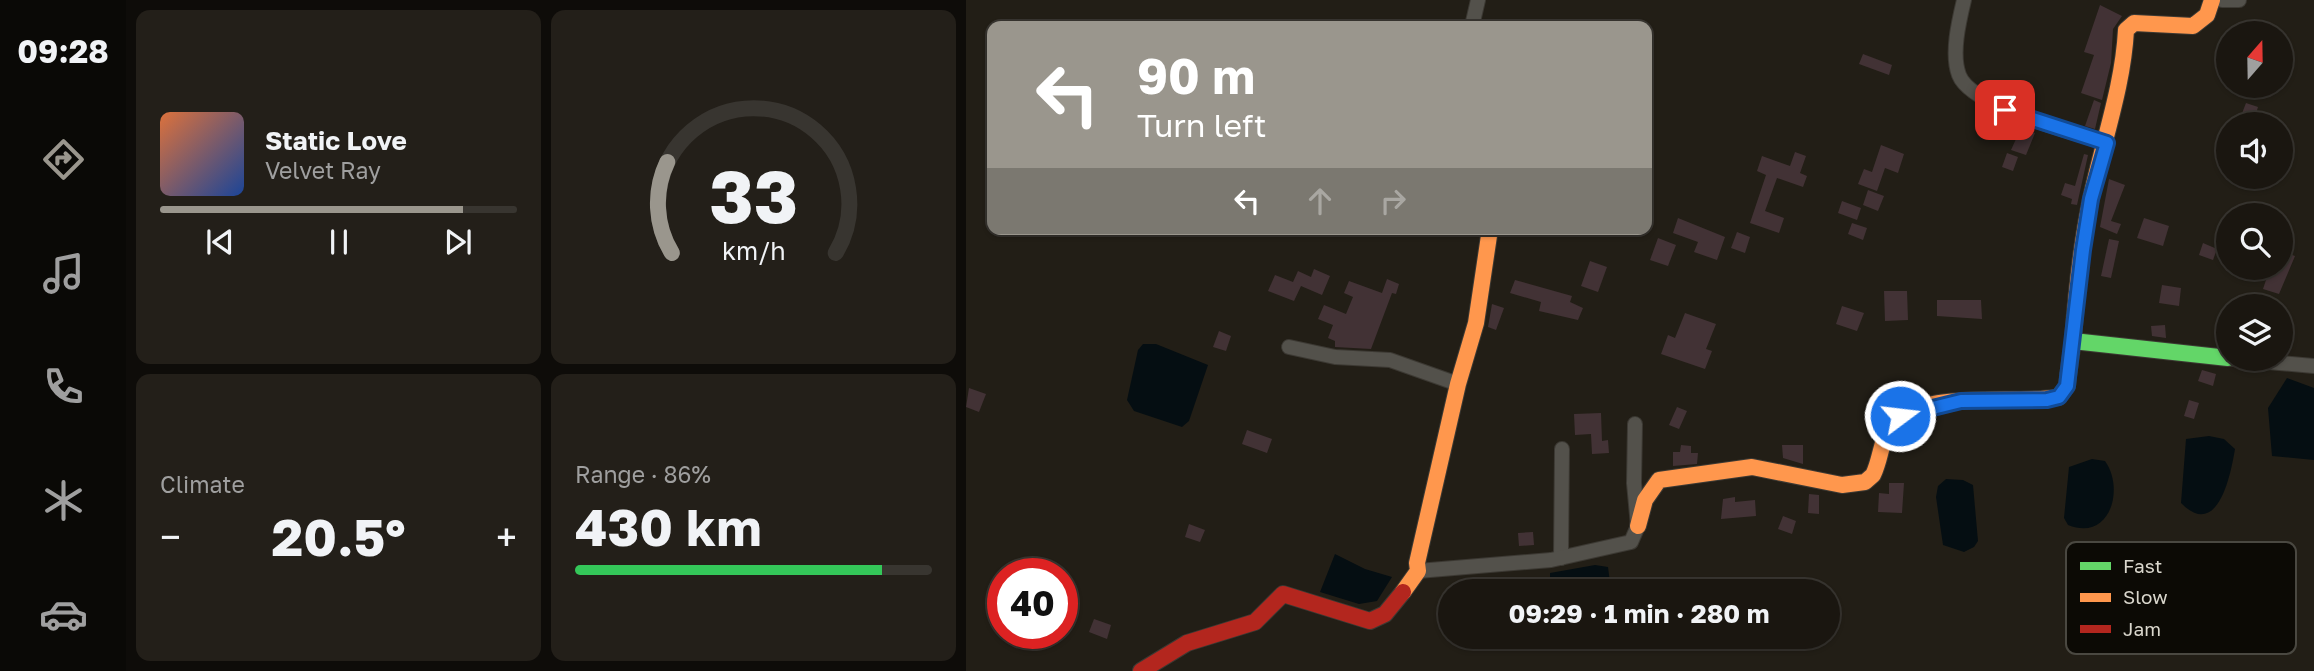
<!DOCTYPE html>
<meta charset="utf-8">
<style>
:root{--surface:#1a1610;--page:#231f19;--text:#f1f3f6;--muted:#9f9f9f;--line:#383530;--accent:#9a968d}
body{margin:0;font-family:"Golos Text",sans-serif;background:var(--page);color:var(--text);height:100vh;display:flex;flex-direction:column;font-size:26px;white-space:nowrap}
*{box-sizing:border-box;margin:0}
p{font-size:23px;color:var(--muted)}
.icon{flex:none;width:38px;height:38px;fill:none;stroke:currentColor;stroke-width:2;stroke-linecap:round;stroke-linejoin:round}
.map{position:relative;flex:1;overflow:hidden}
.details{display:flex;flex-direction:column;gap:10px;padding:10px;background:#0e0c09;width:840px}
.details>*{flex:none}
.hud{position:absolute;left:21px;top:21px;width:665px;height:214px;border-radius:14px;box-shadow:0 2px 5px #0004,0 0 0 2px var(--line);background:#9a968d;color:#fff;overflow:hidden}
.needle{width:46px;rotate:20deg}
.buttons{position:absolute;left:1250px;top:21px;display:grid;gap:14px}
.buttons a{display:grid;place-items:center;width:77px;height:77px;border-radius:50%;background:var(--surface);box-shadow:0 2px 5px #0004,0 0 0 2px var(--line);font-size:35px}
.speed{position:absolute;left:21px;top:558px;display:flex;gap:14px;font-size:35px;font-weight:700;text-align:center}
.speed>*{display:grid;place-content:center;width:91px;height:91px;border-radius:50%;background:var(--surface);box-shadow:0 2px 5px #0004,0 0 0 2px var(--line);line-height:1}
.speed .limit{border:10px solid #d22;background:#fff;color:#111}
.pin{position:absolute;display:grid;place-items:center;width:60px;height:60px;color:#fff;margin:-30px;border-radius:14px;box-shadow:0 4px 10px #0006}
.me{position:absolute;width:77px;margin:-38px;rotate:75deg;stroke-linejoin:round;filter:drop-shadow(0 0 5px #0008)}
.turn{display:flex;align-items:center;gap:24px;height:147px;padding:0 35px;font-size:32px}
.turn .icon{width:91px;height:91px;stroke-width:2.5}
.turn b{display:block;font-size:49px;line-height:60px}
.lanes{display:flex;align-items:center;height:66px;padding:0 35px;background:#0003;justify-content:center;gap:35px;direction:ltr}
.lanes .off{opacity:.35}
.big{font-size:52px;font-weight:700;line-height:1.1}
.details .card{flex:1;display:flex;flex-direction:column;justify-content:center;gap:10px;min-width:0;padding:0 24px;border-radius:14px;background:var(--page)}
.details .dial{align-items:center;gap:0}
.dial svg{height:182px;overflow:visible;fill:none;stroke:var(--line);stroke-width:7;stroke-linecap:round;text-anchor:middle}
.dial text{fill:var(--text);stroke:none}
.song{display:flex;align-items:center;gap:21px}
.cover{width:84px;height:84px;border-radius:10px;background:linear-gradient(135deg,hsl(20 70% 55%),hsl(220 70% 35%))}
.played{height:7px;border-radius:4px;background:linear-gradient(90deg,var(--accent) 85%,var(--line) 85%)}
.keys{display:flex;justify-content:space-around;direction:ltr}
.heat{display:flex;justify-content:space-between;align-items:center;font-size:38px;direction:ltr}
.charge{height:10px;border-radius:5px;background:linear-gradient(90deg,#34c759 86%,var(--line) 0)}
.details .tiles{flex:1;display:grid;gap:10px;grid-template-columns:repeat(2,1fr)}
.trip{position:absolute;left:472px;top:579px;width:402px;height:70px;border-radius:35px;background:var(--surface);box-shadow:0 2px 5px #0004,0 0 0 2px var(--line);font-weight:700;line-height:70px;text-align:center}
main{display:flex;flex:1;min-height:0}
.tab-bar{display:flex;flex-direction:column;width:126px;justify-content:space-around;align-items:center;background:#0a0906;color:var(--muted)}
.tab-bar .icon{width:49px;height:49px}
.tab-bar .current{color:var(--accent)}
.tab-bar b{font-size:32px;color:var(--text)}
.map>svg:first-child{display:block}
</style>
<main>
<nav class="tab-bar">
<b>09:28</b>
<svg class="icon current" aria-label="directions" viewBox="0 0 24 24"><path d="M12 3l9 9-9 9-9-9zM9 14v-3h6M13 9l2 2-2 2"/></svg>
<svg class="icon" aria-label="music" viewBox="0 0 24 24"><path d="M9 18V5l10-2v13"/><circle cx="6" cy="18" r="3"/><circle cx="16" cy="16" r="3"/></svg>
<svg class="icon" aria-label="phone" viewBox="0 0 24 24"><path d="M5 4h4l2 5-3 2q2 4 5 5l2-3 5 2v4C11 20 4 13 5 4z"/></svg>
<svg class="icon" aria-label="climate" viewBox="0 0 24 24"><path d="M12 3v18M4 7l16 10M4 17L20 7"/></svg>
<svg class="icon" aria-label="car" viewBox="0 0 24 24"><path d="M5 17H2v-5l4-1 3-4h7l3 4 3 1v5h-3M9 17h6M6 11h13"/><circle cx="7" cy="17" r="2"/><circle cx="17" cy="17" r="2"/></svg>
</nav>
<section class="details">
<div class="tiles">
<div class="card">
<div class="song"><i class="cover"></i><div><b>Static Love</b><p>Velvet Ray</p></div></div>
<div class="played"></div>
<div class="keys"><svg class="icon" aria-label="previous" viewBox="0 0 24 24"><path d="M18 5L8 12l10 7zM5 5v14"/></svg><svg class="icon" aria-label="pause" viewBox="0 0 24 24"><path d="M8 5v14M16 5v14"/></svg><svg class="icon" aria-label="next" viewBox="0 0 24 24"><path d="M6 5l10 7-10 7zM19 5v14"/></svg></div>
</div>
<div class="card dial"><svg viewBox="0 0 100 80">
<path d="M14 69A42 42 0 1 1 86 69"/>
<path d="M14 69A42 42 0 0 1 12 29" stroke="#9a968d"/>
<text x="50" y="56" font-size="32" font-weight="700">33</text>
<text x="50" y="72" font-size="11">km/h</text>
</svg></div>
<div class="card"><p>Climate</p>
<div class="heat"><a>−</a><b class="big">20.5°</b><a>+</a></div>
</div>
<div class="card"><p>Range · 86%</p><b class="big">430 km</b><div class="charge"></div></div>
</div>
</section>
<div class="map">
<svg width="1348" height="671" viewBox="0 0 1348 671">
<rect width="100%" height="100%" fill="#221e16"/>
<!-- water -->
<g fill="#050e12">
<path d="M177,344h13l52,21 -19,56 -7,6 -48,-16 -7,-11 11,-50z"/>
<path d="M1321,378l27,10v72l-42,-4 -4,-48z"/>
<path d="M1243,436l15,3 11,10c-4,24 -17,92 -54,54l5,-64z"/>
<path d="M1126,459l13,2c20,28 5,81 -37,64l-4,-7 5,-51z"/>
<path d="M980,479l17,1 10,5 5,56 -4,6 -10,5 -21,-7 -7,-48 2,-11z"/>
<path d="M369,554l30,15 27,8 -15,24 -18,3 -39,-12z"/>
<path d="M629,565l13,2 3,24h-61v-18z"/>
</g>
<!-- building -->
<g fill="#423235">
<path d="M1134,5l22,11 -9,13 -2,34 -9,37 -21,-7 13,-38 -10,-3z"/>
<path d="M897,54l29,11 -3,10 -30,-11z"/>
<path d="M1128,100l7,3 -6,26 -10,-3z"/>
<path d="M1280,103l12,4 -4,13 -13,-4z"/>
<path d="M1055,128l14,5 -9,22 -15,-5z"/>
<path d="M915,145l23,9 -6,19 -13,-5 -8,23 -19,-7 6,-15 8,3z"/>
<path d="M829,152l11,4 -6,17 7,3 -4,11 -26,-9 -12,33 19,7 -5,15 -29,-10 16,-48 -9,-4 5,-15 28,10z"/>
<path d="M1041,153l11,4 -5,14 -11,-4z"/>
<path d="M1118,154l4,1 -11,50 -6,-1 1,-5 -11,-4 4,-12 10,3z"/>
<path d="M1143,179l16,6 -14,36 10,3 -4,10 -17,-7z"/>
<path d="M902,190l16,6 -6,15 -15,-6z"/>
<path d="M876,201l19,7 -4,12 -19,-7z"/>
<path d="M712,218l47,19 -8,23 -23,-8 4,-10 -25,-9z"/>
<path d="M1178,218l25,8 -6,20 -26,-8z"/>
<path d="M886,223l15,5 -4,12 -15,-6z"/>
<path d="M771,232l13,5 -5,16 -14,-5z"/>
<path d="M692,238l18,7 -8,21 -18,-6z"/>
<path d="M1143,239l10,2 -8,37 -10,-2z"/>
<path d="M1237,243l14,6 -4,11 -14,-5z"/>
<path d="M1314,251l15,5 -16,38 -16,-5 7,-21h10z"/>
<path d="M624,261l17,6 -9,25 -17,-6z"/>
<path d="M348,269l16,7 -8,19 -21,-9 -7,15 -26,-10 7,-16 18,7 5,-11 13,6z"/>
<path d="M421,279l12,5 -3,10 -4,-1 -21,56 -36,-2v-6l-7,-3 5,-13 -15,-6 6,-14 22,9 7,-17 -9,-4 5,-12 33,12z"/>
<path d="M549,280l57,16 -2,6 13,6 -5,12 -39,-9 2,-9 -31,-9z"/>
<path d="M1196,285l19,3 -2,18 -20,-3z"/>
<path d="M918,291h23l1,29 -23,1z"/>
<path d="M971,300h44l1,19 -45,-3z"/>
<path d="M526,304l12,4 -8,22 -8,-3z"/>
<path d="M876,306l22,7 -7,18 -21,-7z"/>
<path d="M719,313l31,11 -10,25 6,2 -7,18 -44,-15 7,-19 7,3z"/>
<path d="M1260,323l2,15 -11,1 -1,-15z"/>
<path d="M1199,325l1,13 -14,-2 -1,-10z"/>
<path d="M253,331l12,5 -5,15 -13,-4z"/>
<path d="M1236,370l14,4 -3,12 -15,-5z"/>
<path d="M3,388l17,6 -7,18 -13,-5z"/>
<path d="M1223,400l10,3 -5,16 -10,-3z"/>
<path d="M711,407l10,4 -8,18 -10,-4z"/>
<path d="M635,413l1,28 6,-1 1,13 -17,1 -1,-20 -16,1 -1,-21z"/>
<path d="M281,430l25,9 -5,14 -25,-9z"/>
<path d="M715,445l10,1v7h7l-1,11 -24,2v-14h7z"/>
<path d="M816,445h21v19l-20,-6z"/>
<path d="M923,483h15l-2,30 -24,-1 1,-19 10,1z"/>
<path d="M843,494l10,1v19l-11,-1z"/>
<path d="M769,497v5l20,-2 1,16 -35,3 2,-20z"/>
<path d="M817,516l13,5 -4,13 -14,-5z"/>
<path d="M223,524l16,6 -5,12 -15,-5z"/>
<path d="M567,532l1,13 -15,1 -1,-13z"/>
<path d="M128,619l17,6 -4,14 -18,-7z"/>
</g>
<g fill="none" stroke-linecap="round" stroke-linejoin="round">
<!-- street casing -->
<g stroke="#3c3933" stroke-width="16">
<g id="street">
<path d="M998,0c-5,21 -13,54 -5,75 12,32 115,57 148,68"/>
<path d="M1256,0h17"/>
<path d="M506,26l6,-26"/>
<path d="M323,347l46,10 55,3 68,24"/>
<path d="M1267,359l81,7"/>
<path d="M595,558l1,-109"/>
<path d="M452,571l133,-11 80,-18 7,-16 -4,-43 1,-59"/>
</g>
</g>
<!-- fast casing -->
<g stroke="#3c3933" stroke-width="18">
<path id="fast" d="M1102,376l5,-35 155,17"/>
</g>
<!-- slow casing -->
<g stroke="#3c3933" stroke-width="18">
<g id="slow">
<path d="M1107,341c3,-48 8,-96 18,-143 12,-57 32,-111 35,-168l8,-7 59,3 14,-11 5,-15"/>
<path d="M672,526l7,-26 14,-20 93,-13 90,18 23,-3 8,-7c8,-16 8,-36 18,-51 25,-35 127,-19 168,-27l8,-11 1,-10"/>
<path d="M437,592l15,-21 -1,-8 41,-179 18,-61 14,-94"/>
</g>
</g>
<!-- jam casing -->
<g stroke="#3c3933" stroke-width="18">
<path id="jam" d="M175,671l46,-28 68,-21 28,-28 87,27 15,-7 18,-22"/>
</g>
<!-- street -->
<use href="#street" stroke="#53514b" stroke-width="14"/>
<!-- fast -->
<use href="#fast" stroke="#63d668" stroke-width="16"/>
<!-- slow -->
<use href="#slow" stroke="#ff974d" stroke-width="16"/>
<!-- jam -->
<use href="#jam" stroke="#b3261e" stroke-width="16"/>
</g>
<g fill="none" stroke-linecap="round" stroke-linejoin="round">
<!-- route casing -->
<g stroke="#114b97" stroke-width="18">
<path id="route" d="M934,416l61,-15 86,-1 12,-3 8,-11 16,-136 8,-51 16,-56 -102,-33"/>
</g>
<!-- route -->
<use href="#route" stroke="#1a73e8" stroke-width="12"/>
</g>
<!-- legend -->
<rect x="1100" y="542" width="230" height="112" rx="10" fill="#0c0a05" stroke="#4a4841" stroke-width="2"/>
<rect x="1114" y="562" width="31" height="8" fill="#63d668"/>
<rect x="1114" y="593" width="31" height="9" fill="#ff974d"/>
<rect x="1114" y="625" width="31" height="8" fill="#b3261e"/>
<g font-size="19" fill="#dad7cd">
<text x="1157" y="573">Fast</text>
<text x="1157" y="604">Slow</text>
<text x="1157" y="636">Jam</text>
</g>
</svg>
<div class="buttons">
<a><svg class="needle" viewBox="-14 -14 28 28"><path d="M0-13l5 13h-10z" fill="#e53935"/><path d="M0 13l5-13h-10z" fill="#9f9f9f"/></svg></a>
<a><svg class="icon" aria-label="sound" viewBox="0 0 24 24"><path d="M4 9h4l5-4v14l-5-4H4zM17 9q2 3 0 6"/></svg></a>
<a><svg class="icon" aria-label="search" viewBox="0 0 24 24"><circle cx="10" cy="10" r="6"/><path d="M15 15l6 6"/></svg></a>
<a><svg class="icon" aria-label="layers" viewBox="0 0 24 24"><path d="M12 4l9 5-9 5-9-5zM3 14l9 5 9-5"/></svg></a>
</div>
<div class="speed"><div class="limit">40</div></div>
<div class="pin" style="left:1039px;top:110px;background:#d93025"><svg class="icon" aria-label="arrive" viewBox="0 0 24 24"><path d="M6 21V4h12l-3 4 3 4H6"/></svg></div>
<svg class="me" style="left:934px;top:416px" viewBox="-20 -20 40 40"><circle r="17" fill="#1a73e8" stroke="#fff" stroke-width="3"/><path d="M0-11L8 9 0 5-8 9z" fill="#fff"/></svg>
<div class="trip">09:29 · 1 min · 280 m</div>
<div class="hud">
<div class="turn"><svg class="icon" aria-label="left" viewBox="0 0 24 24"><path d="M17 20v-9H6M10 6l-5 5 5 5"/></svg><div><b>90 m</b>Turn left</div></div>
<div class="lanes"><svg class="icon" aria-label="left" viewBox="0 0 24 24"><path d="M17 20v-9H6M10 6l-5 5 5 5"/></svg><svg class="icon off" aria-label="ahead" viewBox="0 0 24 24"><path d="M12 20V5M6 11l6-6 6 6"/></svg><svg class="icon off" aria-label="right" viewBox="0 0 24 24"><path d="M7 20v-9h11M14 6l5 5-5 5"/></svg></div>
</div>
</div>
</main>
